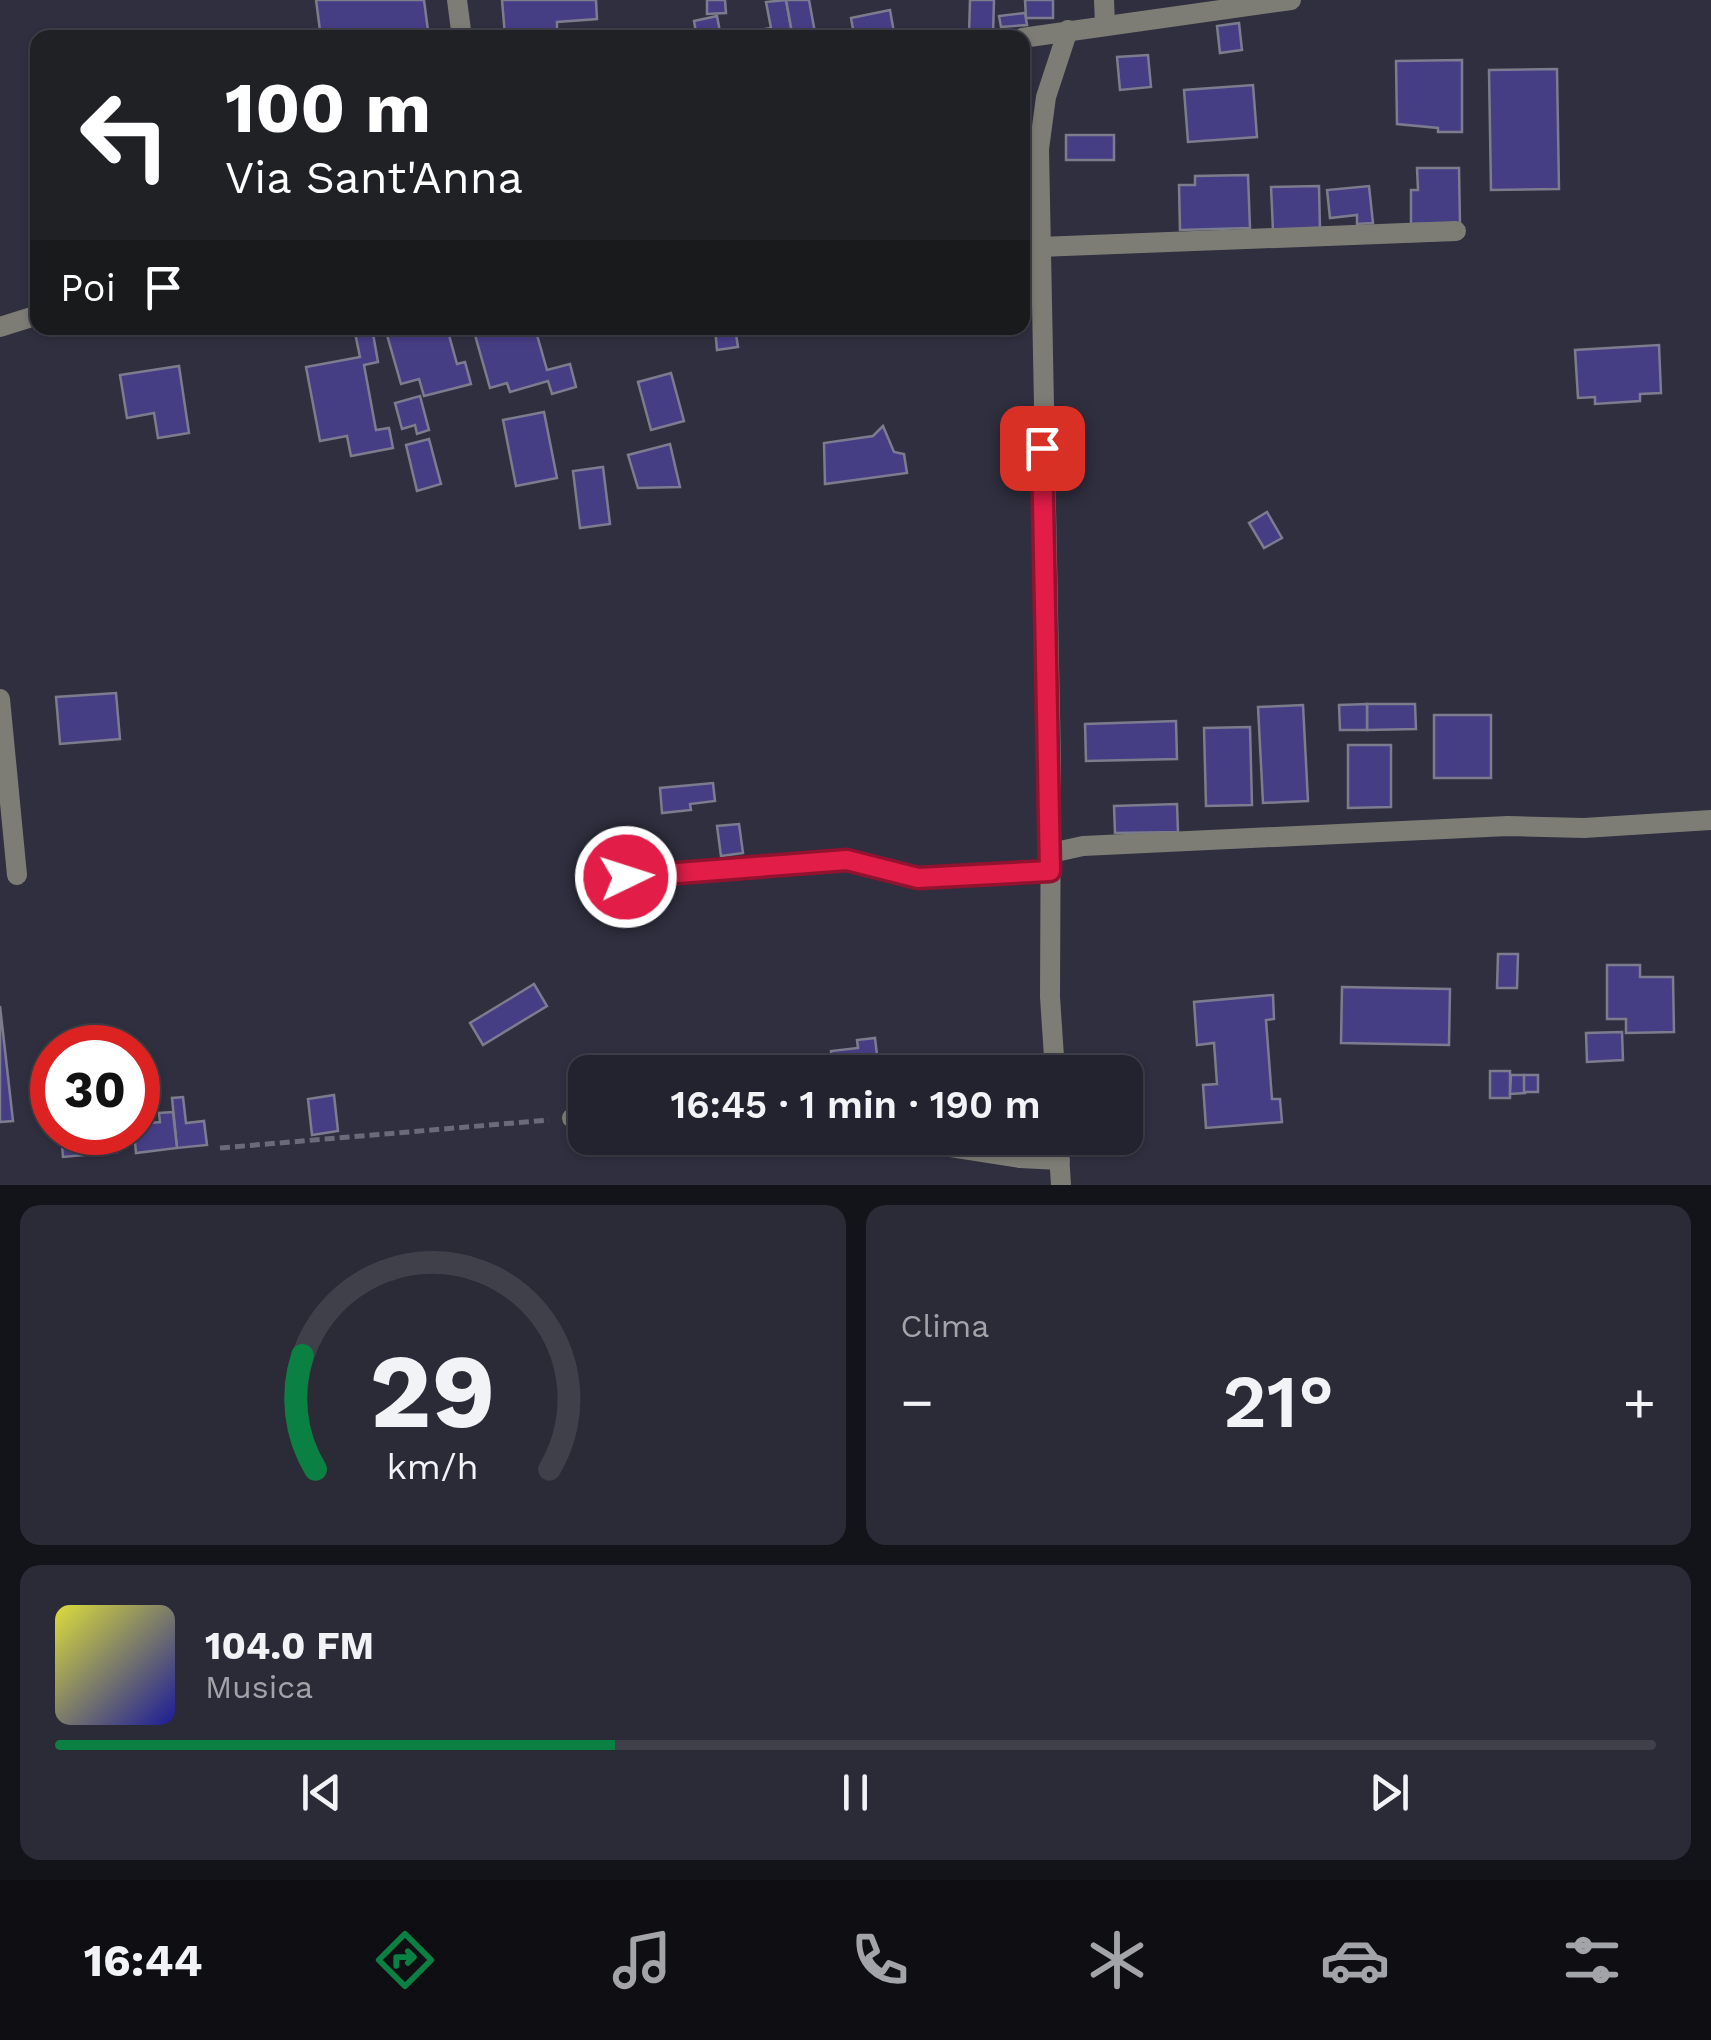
<!DOCTYPE html>
<html lang="it">
<meta charset="utf-8">
<style>
:root{--surface:#23232f;--page:#2b2b37;--text:#f1f3f6;--muted:#a3a4aa;--line:#40404b;--accent:#0b8043}
body{margin:0;font-family:"Work Sans",sans-serif;background:var(--page);color:var(--text);height:100vh;display:flex;flex-direction:column;font-size:38px;white-space:nowrap}
*{box-sizing:border-box;margin:0}
p{font-size:32px;color:var(--muted)}
.icon{flex:none;width:55px;height:55px;fill:none;stroke:currentColor;stroke-width:2;stroke-linecap:round;stroke-linejoin:round}
.map{position:relative;height:1185px;overflow:hidden}
.side{display:flex;flex-direction:column;gap:20px;padding:20px;background:#13131a;flex:1}
.side>*{flex:none}
.banner{position:absolute;left:30px;top:30px;width:1000px;height:305px;border-radius:20px;box-shadow:0 2px 8px #0004,0 0 0 2px var(--line);background:#202124;color:#fff;overflow:hidden}
.speed{position:absolute;left:30px;top:1025px;display:flex;gap:20px;font-size:50px;font-weight:700;text-align:center}
.speed>*{display:grid;place-content:center;width:130px;height:130px;border-radius:50%;background:var(--surface);box-shadow:0 2px 8px #0004,0 0 0 2px var(--line);line-height:1}
.speed .limit{border:15px solid #d22;background:#fff;color:#111}
.pin{position:absolute;display:grid;place-items:center;width:85px;height:85px;color:#fff;margin:-42px;border-radius:20px;box-shadow:0 5px 15px #0006}
.me{position:absolute;width:110px;margin:-55px;rotate:86deg;stroke-linejoin:round;filter:drop-shadow(0 0 8px #0008)}
.turn{display:flex;align-items:center;gap:35px;height:210px;padding:0 30px;font-size:45px}
.turn .icon{width:130px;height:130px;stroke-width:2.5}
.turn b{display:block;font-size:70px;line-height:85px}
.then{display:flex;align-items:center;height:95px;padding:0 30px;background:#0003;gap:20px;font-size:38px}
.big{font-size:75px;font-weight:600;line-height:1.1}
.side .tile{flex:1;display:flex;flex-direction:column;justify-content:center;gap:15px;min-width:0;padding:0 35px;border-radius:20px;background:var(--page)}
.side .dial{align-items:center;gap:0}
.dial svg{height:260px;overflow:visible;fill:none;stroke:var(--line);stroke-width:7;stroke-linecap:round;text-anchor:middle}
.dial text{fill:var(--text);stroke:none}
.song{display:flex;align-items:center;gap:30px}
.cover{width:120px;height:120px;border-radius:15px;background:linear-gradient(135deg,hsl(60 70% 55%),hsl(240 70% 35%))}
.played{height:10px;border-radius:5px;background:linear-gradient(90deg,var(--accent) 35%,var(--line) 35%)}
.keys{display:flex;justify-content:space-around;direction:ltr}
.heat{display:flex;justify-content:space-between;align-items:center;font-size:55px;direction:ltr}
.side .tiles{flex:1;display:grid;gap:20px;grid-template-columns:1fr 1fr}
.tile:last-child{grid-column:span 2}
.trip{position:absolute;left:568px;top:1055px;width:575px;height:100px;border-radius:20px;background:var(--surface);box-shadow:0 2px 8px #0004,0 0 0 2px var(--line);font-weight:600;line-height:100px;text-align:center}
.tab-bar{display:flex;height:160px;justify-content:space-around;align-items:center;background:#0e0e13;color:var(--muted)}
.tab-bar .icon{width:70px;height:70px}
.tab-bar .current{color:var(--accent)}
.tab-bar b{font-size:45px;color:var(--text)}
.map>svg:first-child{display:block}
</style>
<div class="map">
<svg width="1711" height="1185" viewBox="0 0 1711 1185">
<rect width="100%" height="100%" fill="#2f2f3f"/>
<!-- building -->
<g fill="#463e85" stroke="#7c7c8f" stroke-width="2.5">
<path d="M316,0h108l5,38h-108z"/>
<path d="M502,0h94l1,19 -40,3v8l-10,1 1,7 -43,-2z"/>
<path d="M707,0h18l1,13 -19,1z"/>
<path d="M786,0l7,38h-96l-3,-17 23,-5 4,21 50,-9 -5,-26z"/>
<path d="M786,0h23l7,38h-23z"/>
<path d="M970,0h24l-1,35h-24z"/>
<path d="M1025,0h28v18h-27z"/>
<path d="M890,10l5,28h-63v-5l21,-4 -2,-11z"/>
<path d="M1025,13l2,12 -26,2 -2,-11z"/>
<path d="M1239,23l3,27 -22,3 -3,-27z"/>
<path d="M1148,55l3,32 -31,3 -3,-33z"/>
<path d="M1462,60v72h-24v-4l-41,-4 -1,-63z"/>
<path d="M1557,69l2,120 -68,1 -2,-120z"/>
<path d="M1253,85l4,52 -69,5 -4,-52z"/>
<rect x="1066" y="135" width="48" height="25"/>
<path d="M1417,168h42l1,55 -49,1v-34h7z"/>
<path d="M1248,175l2,53 -70,2 -1,-45h16v-9z"/>
<path d="M1319,186l1,44 -47,1 -2,-44z"/>
<path d="M1369,186l4,37 -16,1v-9l-27,3 -3,-28z"/>
<path d="M354,328h18l6,34 -14,3 12,65 13,-2 4,20 -42,8 -4,-20 -27,5 -14,-74 54,-10z"/>
<path d="M385,328h62l10,36 8,-2 6,22 -47,12 -5,-17 -18,5z"/>
<path d="M473,328h62l12,42 23,-6 6,23 -24,7 -4,-13 -38,11 -3,-9 -17,5z"/>
<path d="M715,328h20l3,19 -21,3z"/>
<path d="M1659,345l2,48 -21,1v7l-45,3v-7l-17,1 -3,-48z"/>
<path d="M179,366l10,67 -31,5 -4,-25 -27,5 -7,-43z"/>
<path d="M671,373l13,48 -33,9 -13,-48z"/>
<path d="M420,396l9,34 -12,4 -2,-9 -13,4 -7,-26z"/>
<path d="M544,412l13,66 -41,8 -13,-66z"/>
<path d="M883,426l11,26 10,2 3,19 -82,11 -1,-41 49,-7z"/>
<path d="M429,439l12,45 -24,7 -11,-46z"/>
<path d="M670,444l10,43 -42,1 -10,-33z"/>
<path d="M603,467l7,57 -30,4 -7,-57z"/>
<path d="M1267,512l15,26 -18,10 -15,-25z"/>
<path d="M116,693l4,46 -60,5 -4,-47z"/>
<path d="M1367,704h48l1,25 -49,1z"/>
<path d="M1367,704v26h-27l-1,-25z"/>
<path d="M1303,705l5,96 -45,2 -5,-96z"/>
<rect x="1434" y="715" width="57" height="63"/>
<path d="M1176,721l1,38 -91,2 -1,-37z"/>
<path d="M1250,727l2,78 -46,1 -2,-78z"/>
<path d="M1348,745h43v62l-43,1z"/>
<path d="M713,783l2,18 -25,3 1,6 -29,3 -2,-25z"/>
<path d="M1177,804l1,28 -63,1 -1,-27z"/>
<path d="M739,824l4,29 -22,3 -4,-30z"/>
<path d="M1498,954h20l-1,34h-20z"/>
<path d="M1607,965h33v12h33l1,55 -48,1v-14h-19z"/>
<path d="M534,984l13,22 -64,39 -13,-22z"/>
<path d="M1342,987l108,2 -1,56 -108,-2z"/>
<path d="M1273,995l1,24 -8,1 6,79h8l2,23 -76,6 -3,-43 14,-1 -3,-41 -17,2 -3,-43z"/>
<path d="M0,1006l13,115 -13,1z"/>
<path d="M1622,1032l1,28 -36,2 -1,-29z"/>
<path d="M875,1038l4,34h-46l-2,-21 27,-3 -1,-8z"/>
<path d="M713,1065l2,7h-54z"/>
<rect x="1490" y="1071" width="20" height="27"/>
<path d="M1511,1075h13l1,18 -15,1z"/>
<rect x="1524" y="1075" width="14" height="17"/>
<path d="M334,1095l4,36 -26,4 -4,-36z"/>
<path d="M183,1097l3,26 18,-2 3,24 -30,3 -5,-50z"/>
<path d="M173,1112l4,36 -41,5 -2,-21h4v-8l22,-2 -1,-9z"/>
<path d="M61,1132h54l2,20 -54,5z"/>
</g>
<g fill="none" stroke-linecap="round" stroke-linejoin="round">
<!-- path -->
<path stroke="#6a6a78" stroke-width="5" stroke-dasharray="10 5" stroke-linecap="butt" d="M220,1148l329,-28"/>
<!-- street -->
<g stroke="#7d7d75" stroke-width="20">
<path d="M457,0l5,38"/>
<path d="M1104,0l1,24"/>
<path d="M1022,38l269,-38"/>
<path d="M1039,247l417,-16"/>
<path d="M0,327l38,-12"/>
<path d="M0,699l17,176"/>
<path d="M1051,853l32,-7 425,-20 76,2 127,-8"/>
<path d="M626,877l221,-16 71,18 132,-8"/>
<path d="M1055,1072l-5,-75 1,-233 -12,-615 7,-52 22,-67"/>
<path d="M572,1118l13,-1"/>
<path d="M893,1138l127,20 40,2"/>
<path d="M1058,1138l3,47"/>
</g>
</g>
<g fill="none" stroke-linecap="round" stroke-linejoin="round">
<!-- route casing -->
<g stroke="#92132f" stroke-width="25">
<path id="route" d="M626,877l221,-17 71,18 132,-7 -8,-423"/>
</g>
<!-- route -->
<use href="#route" stroke="#e11d48" stroke-width="18"/>
</g>
</svg>
<div class="speed"><div class="limit">30</div></div>
<div class="pin" style="left:1042px;top:448px;background:#d93025"><svg class="icon" aria-label="arrive" viewBox="0 0 24 24"><path d="M6 21V4h12l-3 4 3 4H6"/></svg></div>
<svg class="me" style="left:626px;top:877px" viewBox="-20 -20 40 40"><circle r="17" fill="#e11d48" stroke="#fff" stroke-width="3"/><path d="M0-11L8 9 0 5-8 9z" fill="#fff"/></svg>
<div class="trip">16:45 · 1 min · 190 m</div>
<div class="banner">
<div class="turn"><svg class="icon" aria-label="left" viewBox="0 0 24 24"><path d="M17 20v-9H6M10 6l-5 5 5 5"/></svg><div><b>100 m</b>Via Sant'Anna</div></div>
<div class="then">Poi<svg class="icon" aria-label="arrive" viewBox="0 0 24 24"><path d="M6 21V4h12l-3 4 3 4H6"/></svg></div>
</div>
</div>
<section class="side">
<div class="tiles">
<div class="tile dial"><svg viewBox="0 0 100 80">
<path d="M14 69A42 42 0 1 1 86 69"/>
<path d="M14 69A42 42 0 0 1 10 34" stroke="#0b8043"/>
<text x="50" y="56" font-size="32" font-weight="700">29</text>
<text x="50" y="72" font-size="11">km/h</text>
</svg></div>
<div class="tile"><p>Clima</p>
<div class="heat"><a>−</a><b class="big">21°</b><a>+</a></div>
</div>
<div class="tile">
<div class="song"><i class="cover"></i><div><b>104.0 FM</b><p>Musica</p></div></div>
<div class="played"></div>
<div class="keys"><svg class="icon" aria-label="previous" viewBox="0 0 24 24"><path d="M18 5L8 12l10 7zM5 5v14"/></svg><svg class="icon" aria-label="pause" viewBox="0 0 24 24"><path d="M8 5v14M16 5v14"/></svg><svg class="icon" aria-label="next" viewBox="0 0 24 24"><path d="M6 5l10 7-10 7zM19 5v14"/></svg></div>
</div>
</div>
</section>
<nav class="tab-bar">
<b>16:44</b>
<svg class="icon current" aria-label="directions" viewBox="0 0 24 24"><path d="M12 3l9 9-9 9-9-9zM9 14v-3h6M13 9l2 2-2 2"/></svg>
<svg class="icon" aria-label="music" viewBox="0 0 24 24"><path d="M9 18V5l10-2v13"/><circle cx="6" cy="18" r="3"/><circle cx="16" cy="16" r="3"/></svg>
<svg class="icon" aria-label="phone" viewBox="0 0 24 24"><path d="M5 4h4l2 5-3 2q2 4 5 5l2-3 5 2v4C11 20 4 13 5 4z"/></svg>
<svg class="icon" aria-label="climate" viewBox="0 0 24 24"><path d="M12 3v18M4 7l16 10M4 17L20 7"/></svg>
<svg class="icon" aria-label="car" viewBox="0 0 24 24"><path d="M5 17H2v-5l4-1 3-4h7l3 4 3 1v5h-3M9 17h6M6 11h13"/><circle cx="7" cy="17" r="2"/><circle cx="17" cy="17" r="2"/></svg>
<svg class="icon" aria-label="filters" viewBox="0 0 24 24"><path d="M4 7h16M4 17h16"/><circle cx="9" cy="7" r="2"/><circle cx="15" cy="17" r="2"/></svg>
</nav>
